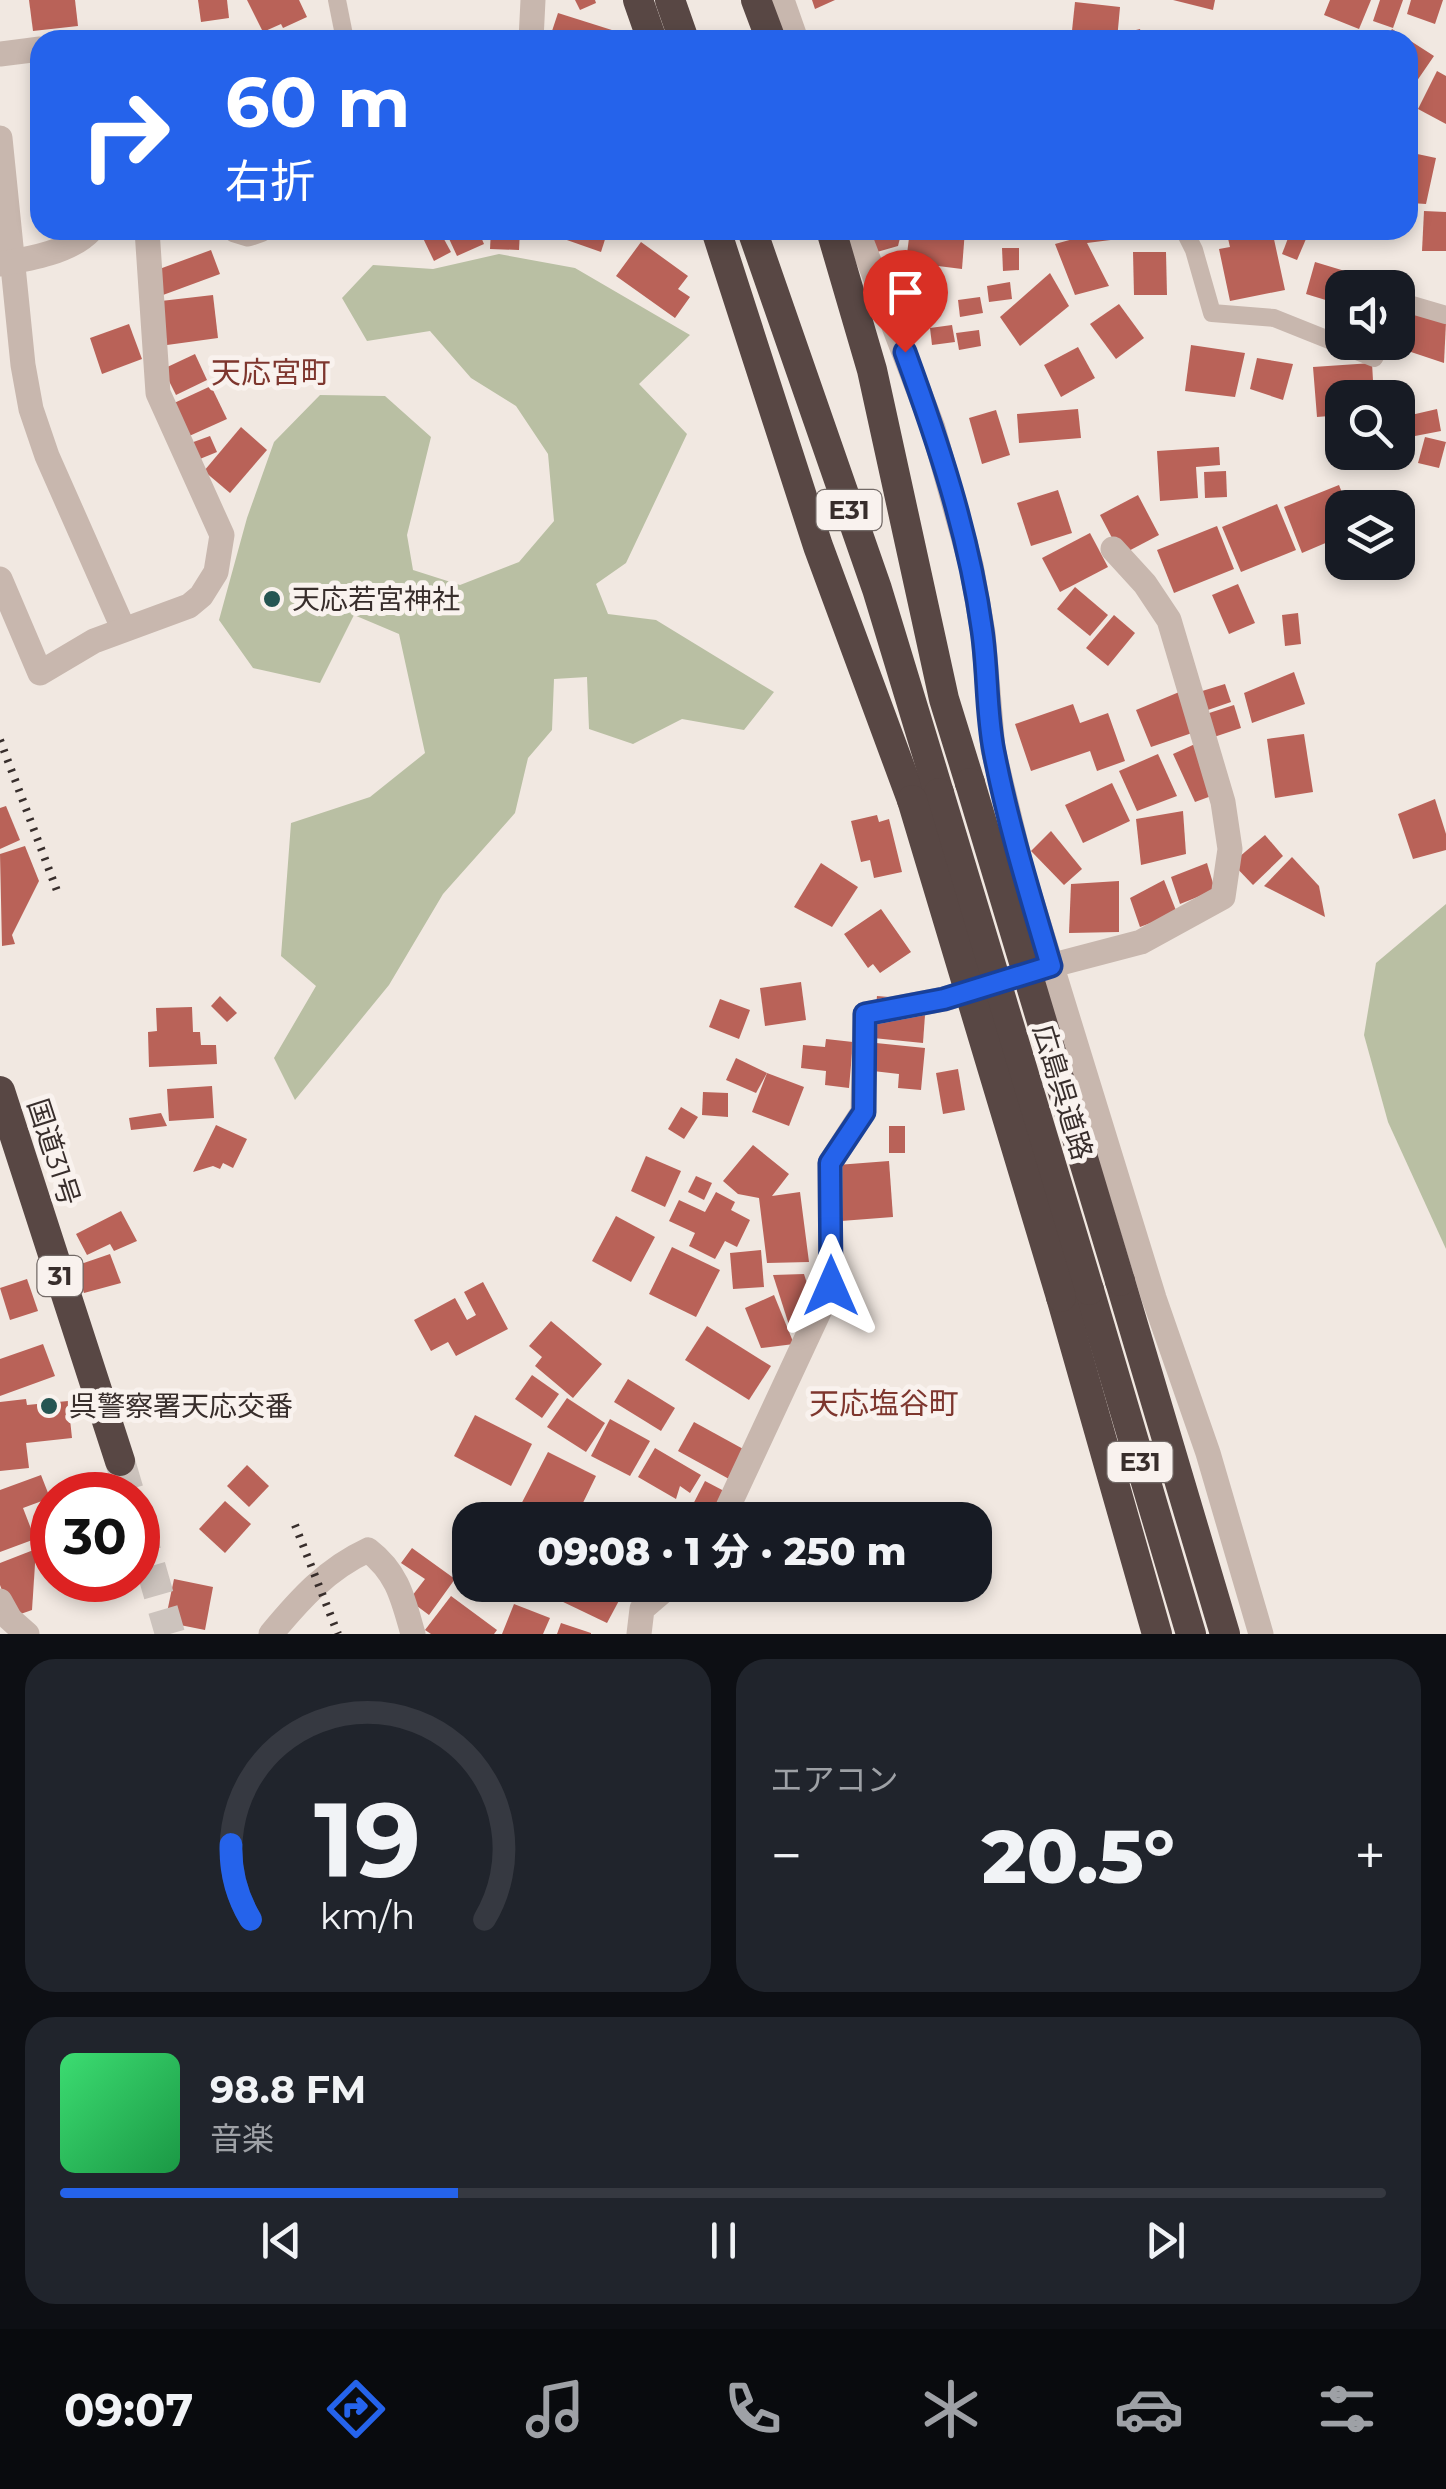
<!DOCTYPE html>
<html lang="ja">
<meta charset="utf-8">
<style>
:root{--surface:#171b24;--page:#20242c;--text:#f1f3f6;--muted:#9ea1a6;--line:#363941;--accent:#2563eb}
body{margin:0;font-family:Montserrat,"Noto Sans JP",sans-serif;background:var(--page);color:var(--text);height:100vh;display:flex;flex-direction:column;font-size:38px;white-space:nowrap}
*{box-sizing:border-box;margin:0}
p{font-size:32px;color:var(--muted)}
.icon{flex:none;width:55px;height:55px;fill:none;stroke:currentColor;stroke-width:2;stroke-linecap:round;stroke-linejoin:round}
.map{position:relative;height:1634px;overflow:hidden}
.sheet{display:flex;flex-direction:column;gap:25px;padding:25px;background:#0d0f14;flex:1}
.sheet>*{flex:none}
.hud{position:absolute;left:30px;top:30px;width:1388px;height:210px;border-radius:30px;box-shadow:0 5px 15px #0003;background:#2563eb;color:#fff;overflow:hidden}
.controls{position:absolute;left:1325px;top:270px;display:grid;gap:20px}
.controls a{display:grid;place-items:center;width:90px;height:90px;border-radius:20px;background:var(--surface);box-shadow:0 5px 15px #0003;font-size:50px}
.speed{position:absolute;left:30px;top:1472px;display:flex;gap:20px;font-size:50px;font-weight:700;text-align:center}
.speed>*{display:grid;place-content:center;width:130px;height:130px;border-radius:50%;background:var(--surface);box-shadow:0 5px 15px #0003;line-height:1}
.speed .limit{border:15px solid #d22;background:#fff;color:#111}
.pin{position:absolute;display:grid;place-items:center;width:85px;height:85px;color:#fff;margin:-102px -42px;border-radius:50% 50% 50% 0;rotate:-45deg;box-shadow:0 0 10px #0007}
.pin .icon{rotate:45deg}
.me{position:absolute;width:110px;margin:-55px;rotate:0deg;stroke-linejoin:round;filter:drop-shadow(0 0 8px #0008)}
.turn{display:flex;align-items:center;gap:35px;height:210px;padding:0 30px;font-size:45px}
.turn .icon{width:130px;height:130px;stroke-width:2.5}
.turn b{display:block;font-size:70px;line-height:85px}
.big{font-size:75px;font-weight:800;line-height:1.1}
.sheet .tile{flex:1;display:flex;flex-direction:column;justify-content:center;gap:15px;min-width:0;padding:0 35px;border-radius:30px;background:var(--page)}
.sheet .dial{align-items:center;gap:0}
.dial svg{height:260px;overflow:visible;fill:none;stroke:var(--line);stroke-width:7;stroke-linecap:round;text-anchor:middle}
.dial text{fill:var(--text);stroke:none}
.song{display:flex;align-items:center;gap:30px}
.cover{width:120px;height:120px;border-radius:15px;background:linear-gradient(135deg,hsl(140 70% 55%),hsl(140 70% 35%))}
.played{height:10px;border-radius:5px;background:linear-gradient(90deg,var(--accent) 30%,var(--line) 30%)}
.keys{display:flex;justify-content:space-around;direction:ltr}
.heat{display:flex;justify-content:space-between;align-items:center;font-size:55px;direction:ltr}
.sheet .tiles{flex:1;display:grid;gap:25px;grid-template-columns:1fr 1fr}
.tile:last-child{grid-column:span 2}
.trip{position:absolute;left:452px;top:1502px;width:540px;height:100px;border-radius:30px;background:var(--surface);box-shadow:0 5px 15px #0003;font-weight:800;line-height:100px;text-align:center}
.dock{display:flex;height:160px;justify-content:space-around;align-items:center;background:#090b0e;color:var(--muted)}
.dock .icon{width:70px;height:70px}
.dock .on{color:var(--accent)}
.dock b{font-size:45px;color:var(--text)}
.map>svg:first-child{display:block}
</style>
<div class="map">
<svg width="1446" height="1634" viewBox="0 0 1446 1634">
<rect width="100%" height="100%" fill="#f1e8e1"/>
<!-- green -->
<g fill="#b9bfa3">
<path d="M499,254l76,14 115,67 -51,49 48,50 -61,129 -30,21 12,30 48,6 118,72 -30,38 -62,-11 -49,25 -44,-15 -2,-52 -33,2 -2,51 -24,28 -13,55 -72,81 -54,91 -94,115 -21,-42 42,-72 -35,-30 10,-133 79,-26 55,-44 -26,-119 -45,-19 -34,68 -67,-15 -34,-48 28,-102 27,-76 46,-47 65,1 46,41 -24,98 6,35 47,15 59,-23 35,-41 -6,-67 -32,-48 -45,-28 -41,-47 -63,10 -25,-43 31,-33 60,4z"/>
<path d="M1446,904v345l-58,-127 -24,-87 12,-72z"/>
</g>
<!-- building -->
<g fill="#b96258">
<path d="M29,0h46l3,26 -45,5z"/>
<path d="M198,0h29l2,18 -28,4z"/>
<path d="M247,0h52l8,17 -24,11 -2,-4 -18,8z"/>
<path d="M575,0h20l1,3 -16,7z"/>
<path d="M812,0h23l-20,9z"/>
<path d="M1173,0h42l-2,10z"/>
<path d="M1330,0h41l-12,29 -35,-14z"/>
<path d="M1380,0h23l-10,28 -20,-7z"/>
<path d="M1411,0h32l-8,24 -28,-10z"/>
<path d="M1075,2l45,5 -3,33h-46z"/>
<path d="M558,13l57,18 -3,9h-63z"/>
<path d="M1140,29l3,11h-17l-2,-7z"/>
<path d="M1392,29l42,27 -24,35 -2,-1v-50h-23z"/>
<path d="M187,34v6h-49v-3z"/>
<path d="M1437,71l9,5v48l-28,-15z"/>
<path d="M1408,152l28,6 -10,46 -15,-1 -3,10z"/>
<path d="M1424,211l22,1v39h-24z"/>
<path d="M430,230h9l12,22 -17,9 -13,-27z"/>
<path d="M445,230h33l6,14 -27,12z"/>
<path d="M491,230h29l-1,20 -29,-1z"/>
<path d="M567,230h41l-7,22 -37,-13z"/>
<path d="M870,230h32l-4,16 -21,6z"/>
<path d="M910,230h55l-3,39 -56,-7z"/>
<path d="M1083,230h50l1,7 -47,6 22,43 -34,9 -20,-51 29,-8z"/>
<path d="M1226,230h46l13,60 -55,11 -11,-52 11,-2z"/>
<path d="M1290,233l16,6 -9,21 -15,-6z"/>
<path d="M641,242l47,34 -10,13 12,8 -15,21 -59,-42z"/>
<path d="M1002,248h17v22l-16,1z"/>
<path d="M211,250l9,24 -57,21 -9,-24z"/>
<path d="M1133,252h33l1,43h-33z"/>
<path d="M1315,262l83,25 -1,1h-55v17l-36,-11z"/>
<path d="M1050,273l19,33 -49,40 -20,-29z"/>
<path d="M1010,282l2,17 -23,3 -2,-16z"/>
<path d="M213,295l5,43 -51,7 -6,-44z"/>
<path d="M980,297l3,16 -23,4 -2,-17z"/>
<path d="M1119,304l25,34 -28,21 -26,-35z"/>
<path d="M1407,312l39,10 -2,41 -45,-15z"/>
<path d="M129,324l13,35 -40,15 -12,-36z"/>
<path d="M952,325l3,17 -23,3 -2,-17z"/>
<path d="M979,330l2,16 -22,4 -3,-17z"/>
<path d="M1191,345l54,8 -10,44 -50,-6z"/>
<path d="M1078,347l17,31 -34,19 -17,-32z"/>
<path d="M195,354l12,26 -31,15 -13,-26z"/>
<path d="M1257,358l36,6 -10,36 -33,-11z"/>
<path d="M1372,363l2,35h-32v17l-25,2 -4,-50z"/>
<path d="M211,386l16,33 -40,18 -15,-33z"/>
<path d="M1078,409l3,29 -62,5 -2,-29z"/>
<path d="M1437,409l4,22 -26,5 -4,-21z"/>
<path d="M996,410l14,45 -28,9 -13,-46z"/>
<path d="M241,427l26,23 -37,43 -26,-22z"/>
<path d="M210,436l7,16 -22,9 -7,-17z"/>
<path d="M1425,437l21,5 -7,26 -21,-5z"/>
<path d="M1219,447l1,18 -24,2 2,31 -38,3 -3,-50z"/>
<path d="M1226,471l1,26 -22,1 -1,-26z"/>
<path d="M1339,485l9,23h-6v28l-40,17 -18,-46z"/>
<path d="M1058,490l14,43 -41,13 -14,-43z"/>
<path d="M1138,495l21,40 -38,20 -21,-40z"/>
<path d="M1277,504l19,46 -55,22 -19,-45z"/>
<path d="M1217,526l17,43 -60,24 -17,-43z"/>
<path d="M1090,533l18,34 -48,25 -18,-34z"/>
<path d="M1238,584l17,39 -26,11 -17,-39z"/>
<path d="M1075,587l33,28 -18,21 -33,-27z"/>
<path d="M1298,613l3,31 -16,2 -3,-31z"/>
<path d="M1114,615l21,18 -27,33 -22,-18z"/>
<path d="M1294,672l11,32 -53,19 -8,-30z"/>
<path d="M1225,684l6,18 -26,9 -6,-19z"/>
<path d="M1184,690l11,42 -44,15 -15,-37z"/>
<path d="M1073,704l7,19 28,-10 17,48 -28,10 -7,-20 -59,20 -16,-47z"/>
<path d="M1234,705l7,23 -27,9 -8,-23z"/>
<path d="M1304,734l9,58 -38,6 -8,-59z"/>
<path d="M1195,744l19,51 -19,7 -22,-48z"/>
<path d="M1158,754l19,42 -40,15 -18,-40z"/>
<path d="M1112,783l18,38 -47,22 -18,-38z"/>
<path d="M1435,799l11,35v16l-33,9 -15,-45z"/>
<path d="M6,806l14,34 -20,9v-41z"/>
<path d="M1183,811l3,43 -45,11 -5,-46z"/>
<path d="M877,815l2,7 10,-3 13,53 -28,6 -4,-18 -9,2 -10,-41z"/>
<path d="M1051,831l31,38 -18,16 -33,-34z"/>
<path d="M1265,835l18,21 -30,29 -21,-22z"/>
<path d="M25,846l14,35 -27,54 3,9 -13,2 -2,-92z"/>
<path d="M1292,857l27,29 6,31 -61,-31z"/>
<path d="M821,863l37,24 -26,40 -38,-20z"/>
<path d="M1207,863l8,27 -35,14 -9,-27z"/>
<path d="M1164,880l13,33 -37,14 -10,-29z"/>
<path d="M1119,881v51l-50,1 2,-49z"/>
<path d="M881,909l30,43 -31,21 -7,-9 -5,4 -24,-34z"/>
<path d="M801,982l5,38 -41,6 -5,-38z"/>
<path d="M220,996l17,17 -10,9 -16,-16z"/>
<path d="M877,996l24,2 24,17 -2,28 -50,-5z"/>
<path d="M720,999l30,11 -11,29 -30,-12z"/>
<path d="M192,1007l1,25h7l1,13h15l1,19 -68,3 -1,-35 9,-1 -1,-23z"/>
<path d="M826,1039l27,3 -4,46 -24,-3 1,-14 -25,-3 2,-23 22,2z"/>
<path d="M876,1043l49,5 -4,42 -23,-2 1,-14 -26,-3z"/>
<path d="M736,1058l31,15 -11,20 -30,-13z"/>
<path d="M958,1069l7,41 -22,4 -7,-41z"/>
<path d="M767,1073l37,14 -15,39 -37,-14z"/>
<path d="M212,1086l2,32 -45,3 -2,-32z"/>
<path d="M703,1092l25,1v24l-26,-2z"/>
<path d="M681,1107l17,10 -14,22 -16,-10z"/>
<path d="M161,1113l6,13 -36,4 -2,-12z"/>
<path d="M216,1125l31,14 -14,29 -10,-5 -3,6 -7,-3 -20,6z"/>
<rect x="889" y="1126" width="16" height="27"/>
<path d="M753,1145l36,29 -17,22 28,-4 9,70 -42,1 -8,-65 -21,-4 -15,-13z"/>
<path d="M646,1156l35,15 -16,36 -34,-16z"/>
<path d="M889,1161l4,56 -52,4 -4,-56z"/>
<path d="M696,1176l16,7 -8,17 -16,-8z"/>
<path d="M716,1192l19,10 -4,8 19,10 -13,27 -12,-6 -10,18 -26,-13 6,-13 -26,-12 10,-21 26,12z"/>
<path d="M121,1211l16,30 -23,10 -4,-7 -23,11 -11,-21z"/>
<path d="M616,1216l39,21 -24,45 -39,-21z"/>
<path d="M672,1247l48,23 -24,47 -47,-23z"/>
<path d="M761,1250l3,37 -31,2 -3,-36z"/>
<path d="M110,1254l11,29 -37,10 -9,-27z"/>
<path d="M804,1274l13,42 -28,9 -16,-50z"/>
<path d="M27,1279l11,32 -28,9 -10,-32z"/>
<path d="M483,1282l25,47 -52,27 -8,-14 -17,9 -17,-31 41,-22 12,22 9,-5 -12,-23z"/>
<path d="M774,1295l20,49 -33,4 -16,-40z"/>
<path d="M551,1321l51,43 -29,34 -38,-32 7,-9 -13,-11z"/>
<path d="M707,1326l64,40 -22,34 -64,-40z"/>
<path d="M43,1344l12,32 -55,20v-37z"/>
<path d="M532,1375l27,19 -17,24 -27,-19z"/>
<path d="M628,1379l47,29 -14,23 -47,-29z"/>
<path d="M567,1398l38,25 -19,29 -39,-25z"/>
<path d="M26,1399l1,6 41,-4 4,37 -46,5 3,25 -29,3v-69z"/>
<path d="M475,1415l57,29 -21,42 -57,-30z"/>
<path d="M610,1419l40,22 -20,35 -39,-20z"/>
<path d="M694,1422l51,28 -16,29 -51,-28z"/>
<path d="M655,1448l46,27 -11,18 -10,-7 -4,13 -38,-22z"/>
<path d="M548,1452l48,24 -18,37 -12,-5 -6,12h-37l-8,-4z"/>
<path d="M247,1465l22,21 -20,21 -22,-21z"/>
<path d="M41,1475l9,23 -27,10 12,31 -35,13v-62z"/>
<path d="M705,1481l21,11 -14,28h-22l-4,-2z"/>
<path d="M225,1501l26,23 -26,29 -26,-24z"/>
<path d="M622,1509l24,11h-29z"/>
<path d="M757,1509l36,2v9h-37z"/>
<path d="M412,1548l43,31 -26,36 -20,-15 16,-21 -24,-16z"/>
<path d="M36,1549l-4,61 -20,7 -12,-32v-22z"/>
<path d="M174,1579l39,8 -8,43 -40,-8z"/>
<path d="M498,1585h31l-8,14z"/>
<path d="M568,1585h33l21,10 -15,28 -48,-23z"/>
<path d="M451,1596l46,34 -3,4h-63l-6,-4z"/>
<path d="M514,1604l36,14 -7,16h-41z"/>
<path d="M561,1623l30,10v1h-34z"/>
</g>
<g fill="none" stroke-linecap="round" stroke-linejoin="round">
<!-- highway-tunnel -->
<g stroke="#ccc3bd" stroke-width="30" stroke-dasharray="30 15" stroke-linecap="butt">
<path d="M120,1461l10,34"/>
<path d="M138,1523l32,111"/>
</g>
<!-- lane -->
<g stroke="#c8b7ae" stroke-width="18">
<path d="M337,0l8,40"/>
<path d="M1184,230l10,20 18,63 62,5 100,40 9,-16"/>
<path d="M1398,317l7,-14 41,12"/>
</g>
<!-- street -->
<g stroke="#c8b7ae" stroke-width="25">
<path d="M782,0l14,40"/>
<path d="M531,40l2,-40"/>
<path d="M0,54l40,-5"/>
<path d="M0,138l23,227 8,44 16,47 76,172"/>
<path d="M235,230l13,4 12,-4"/>
<path d="M857,230l76,198 38,137 12,68 10,116 30,124 131,425 54,155 53,181"/>
<path d="M0,264c29,-5 71,-12 91,-34"/>
<path d="M0,579l40,94 54,-32 95,-35 12,-10 15,-24 6,-37 -64,-142 -11,-163"/>
<path d="M1038,969l103,-27 82,-45 7,-48 -7,-47 -54,-182 -24,-36 -32,-35"/>
<path d="M722,1520l109,-234 -1,-123 33,-51 2,-98 79,-15 42,-13"/>
<path d="M0,1601l10,18 17,15"/>
<path d="M271,1634c29,-35 56,-65 97,-84 30,23 35,49 45,84"/>
<path d="M639,1634l3,-25 28,-24"/>
</g>
<!-- highway -->
<g stroke="#584744" stroke-width="30">
<path d="M638,0l14,40"/>
<path d="M670,0l14,40"/>
<path d="M756,0l15,40"/>
<path d="M716,230l102,316 94,254"/>
<path d="M752,230l125,359 62,204"/>
<path d="M831,230l41,140 72,329 26,84"/>
<path d="M0,1091l120,370"/>
<path d="M1120,1281l105,353"/>
<path d="M1089,1290l102,344"/>
<path d="M1061,1297l96,337"/>
</g>
<!-- rail -->
<g stroke="#382e2c" stroke-width="8" stroke-dasharray="2.5 8" stroke-linecap="butt">
<path d="M0,740l59,156"/>
<path d="M295,1525l43,109"/>
</g>
<!-- highway-bridge -->
<g stroke="#584744" stroke-width="30">
<path d="M970,783l150,498"/>
<path d="M939,793l150,497"/>
<path d="M912,800l149,497"/>
</g>
</g>
<g fill="none" stroke-linecap="round" stroke-linejoin="round">
<!-- route casing -->
<g stroke="#184099" stroke-width="25">
<path id="route" d="M831,1286l-1,-123 34,-51 1,-98 79,-15 107,-33c-21,-71 -43,-142 -57,-214 -8,-40 -6,-82 -12,-122 -13,-95 -44,-188 -77,-278"/>
</g>
<!-- route -->
<use href="#route" stroke="#2563eb" stroke-width="18"/>
</g>
<!-- markers -->
<g fill="#255552" stroke="#f9f2ee" stroke-width="4">
<circle cx="272" cy="599" r="10"/>
<circle cx="49" cy="1406" r="10"/>
</g>
<g text-anchor="middle" stroke-width="10" stroke-linejoin="round" paint-order="stroke">
<!-- shield labels -->
<g fill="#f9f2ee" stroke="#726966" stroke-width="2.5">
<rect x="816.5" y="490" width="65" height="40" rx="8"/>
<rect x="37.5" y="1256" width="45" height="40" rx="8"/>
<rect x="1107.5" y="1442" width="65" height="40" rx="8"/>
</g>
<g font-size="25" font-weight="bold" fill="#382e2c">
<text x="849" y="519">E31</text>
<text x="60" y="1285">31</text>
<text x="1140" y="1471">E31</text>
</g>
<!-- poi labels -->
<g font-size="28" fill="#382e2c" stroke="#f9f2ee" text-anchor="start">
<text x="292" y="609">天応若宮神社</text>
<text x="69" y="1416">呉警察署天応交番</text>
</g>
<!-- street labels -->
<g font-size="28" fill="#382e2c" stroke="#f9f2ee">
<text transform="translate(1063 1092) rotate(73)" y="10">広島呉道路</text>
<text transform="translate(54 1152) rotate(72)" y="10">国道31号</text>
</g>
<!-- neighbourhood labels -->
<g font-size="30" fill="#7e362e" stroke="#f9f2ee">
<text x="271" y="383">天応宮町</text>
<text x="884" y="1414">天応塩谷町</text>
</g>
</g>
</svg>
<div class="controls">
<a><svg class="icon" aria-label="sound" viewBox="0 0 24 24"><path d="M4 9h4l5-4v14l-5-4H4zM17 9q2 3 0 6"/></svg></a>
<a><svg class="icon" aria-label="search" viewBox="0 0 24 24"><circle cx="10" cy="10" r="6"/><path d="M15 15l6 6"/></svg></a>
<a><svg class="icon" aria-label="layers" viewBox="0 0 24 24"><path d="M12 4l9 5-9 5-9-5zM3 14l9 5 9-5"/></svg></a>
</div>
<div class="speed"><div class="limit">30</div></div>
<div class="pin" style="left:905px;top:352px;background:#d93025"><svg class="icon" aria-label="arrive" viewBox="0 0 24 24"><path d="M6 21V4h12l-3 4 3 4H6"/></svg></div>
<svg class="me" style="left:831px;top:1286px" viewBox="-20 -20 40 40"><path d="M0-17L14 15 0 8-14 15z" fill="#2563eb" stroke="#fff" stroke-width="4"/></svg>
<div class="trip">09:08 · 1 分 · 250 m</div>
<div class="hud">
<div class="turn"><svg class="icon" aria-label="right" viewBox="0 0 24 24"><path d="M7 20v-9h11M14 6l5 5-5 5"/></svg><div><b>60 m</b>右折</div></div>
</div>
</div>
<section class="sheet">
<div class="tiles">
<div class="tile dial"><svg viewBox="0 0 100 80">
<path d="M14 69A42 42 0 1 1 86 69"/>
<path d="M14 69A42 42 0 0 1 8 46" stroke="#2563eb"/>
<text x="50" y="56" font-size="32" font-weight="700">19</text>
<text x="50" y="72" font-size="11">km/h</text>
</svg></div>
<div class="tile"><p>エアコン</p>
<div class="heat"><a>−</a><b class="big">20.5°</b><a>+</a></div>
</div>
<div class="tile">
<div class="song"><i class="cover"></i><div><b>98.8 FM</b><p>音楽</p></div></div>
<div class="played"></div>
<div class="keys"><svg class="icon" aria-label="previous" viewBox="0 0 24 24"><path d="M18 5L8 12l10 7zM5 5v14"/></svg><svg class="icon" aria-label="pause" viewBox="0 0 24 24"><path d="M8 5v14M16 5v14"/></svg><svg class="icon" aria-label="next" viewBox="0 0 24 24"><path d="M6 5l10 7-10 7zM19 5v14"/></svg></div>
</div>
</div>
</section>
<nav class="dock">
<b>09:07</b>
<svg class="icon on" aria-label="directions" viewBox="0 0 24 24"><path d="M12 3l9 9-9 9-9-9zM9 14v-3h6M13 9l2 2-2 2"/></svg>
<svg class="icon" aria-label="music" viewBox="0 0 24 24"><path d="M9 18V5l10-2v13"/><circle cx="6" cy="18" r="3"/><circle cx="16" cy="16" r="3"/></svg>
<svg class="icon" aria-label="phone" viewBox="0 0 24 24"><path d="M5 4h4l2 5-3 2q2 4 5 5l2-3 5 2v4C11 20 4 13 5 4z"/></svg>
<svg class="icon" aria-label="climate" viewBox="0 0 24 24"><path d="M12 3v18M4 7l16 10M4 17L20 7"/></svg>
<svg class="icon" aria-label="car" viewBox="0 0 24 24"><path d="M5 17H2v-5l4-1 3-4h7l3 4 3 1v5h-3M9 17h6M6 11h13"/><circle cx="7" cy="17" r="2"/><circle cx="17" cy="17" r="2"/></svg>
<svg class="icon" aria-label="filters" viewBox="0 0 24 24"><path d="M4 7h16M4 17h16"/><circle cx="9" cy="7" r="2"/><circle cx="15" cy="17" r="2"/></svg>
</nav>
